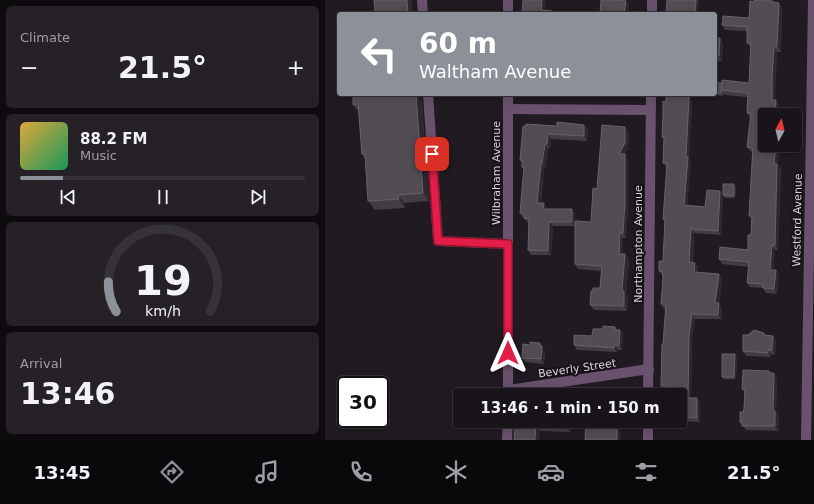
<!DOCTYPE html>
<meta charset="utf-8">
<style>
:root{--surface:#181419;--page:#252126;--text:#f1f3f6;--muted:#9f9ea2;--line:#363338;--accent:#8c9099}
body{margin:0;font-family:"DejaVu Sans",sans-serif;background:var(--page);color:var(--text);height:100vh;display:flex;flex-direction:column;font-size:15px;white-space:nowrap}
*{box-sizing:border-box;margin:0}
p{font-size:13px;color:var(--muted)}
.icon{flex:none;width:22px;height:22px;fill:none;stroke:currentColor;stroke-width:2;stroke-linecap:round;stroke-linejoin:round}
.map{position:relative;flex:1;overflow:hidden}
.sheet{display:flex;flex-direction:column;gap:6px;padding:6px;background:#0d0b0e;width:325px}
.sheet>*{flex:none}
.banner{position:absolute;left:12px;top:12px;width:380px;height:84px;border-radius:4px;box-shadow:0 2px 10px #0003,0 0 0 1px var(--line);background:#8c9099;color:#fff;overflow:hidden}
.needle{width:26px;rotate:8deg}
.fabs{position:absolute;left:433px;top:108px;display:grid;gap:8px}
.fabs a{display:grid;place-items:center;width:44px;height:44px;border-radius:4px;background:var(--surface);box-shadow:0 2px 10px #0003,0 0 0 1px var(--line);font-size:20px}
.speed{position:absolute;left:12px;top:376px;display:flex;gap:8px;font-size:20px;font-weight:700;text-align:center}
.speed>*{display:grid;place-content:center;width:52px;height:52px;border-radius:50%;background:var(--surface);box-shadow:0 2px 10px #0003,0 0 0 1px var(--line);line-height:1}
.speed .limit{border:2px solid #111;border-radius:6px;background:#fff;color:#111}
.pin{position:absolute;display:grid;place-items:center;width:34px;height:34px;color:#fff;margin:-17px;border-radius:8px;box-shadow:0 2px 6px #0006}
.me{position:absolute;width:44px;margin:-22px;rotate:0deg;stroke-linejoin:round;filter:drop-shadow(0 0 3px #0008)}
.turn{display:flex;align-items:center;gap:14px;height:84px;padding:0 16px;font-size:18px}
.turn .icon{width:52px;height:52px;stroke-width:2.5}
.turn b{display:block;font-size:28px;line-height:34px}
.big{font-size:30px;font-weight:700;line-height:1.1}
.sheet .card{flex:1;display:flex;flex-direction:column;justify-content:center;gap:6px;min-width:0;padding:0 14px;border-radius:6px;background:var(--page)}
.sheet .dial{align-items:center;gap:0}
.dial svg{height:104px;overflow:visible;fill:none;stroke:var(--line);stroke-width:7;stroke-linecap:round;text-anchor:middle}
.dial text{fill:var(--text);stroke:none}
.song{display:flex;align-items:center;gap:12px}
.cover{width:48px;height:48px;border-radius:6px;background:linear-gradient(135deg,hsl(40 70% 55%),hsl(150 70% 35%))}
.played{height:4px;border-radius:2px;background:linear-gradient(90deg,var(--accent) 15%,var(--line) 15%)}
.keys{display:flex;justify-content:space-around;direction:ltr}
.heat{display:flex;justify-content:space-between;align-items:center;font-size:22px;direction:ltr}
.trip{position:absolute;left:128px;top:388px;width:234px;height:40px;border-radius:4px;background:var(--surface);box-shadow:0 2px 10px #0003,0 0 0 1px var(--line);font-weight:700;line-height:40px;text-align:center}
.tabs{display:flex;height:64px;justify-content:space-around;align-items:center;background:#0a080a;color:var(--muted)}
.tabs .icon{width:28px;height:28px}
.tabs .current{color:var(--accent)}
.tabs b{font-size:18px;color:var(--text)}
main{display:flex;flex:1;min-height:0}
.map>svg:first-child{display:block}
</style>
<main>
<section class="sheet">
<div class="card"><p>Climate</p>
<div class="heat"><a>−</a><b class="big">21.5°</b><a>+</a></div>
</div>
<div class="card">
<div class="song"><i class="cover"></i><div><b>88.2 FM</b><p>Music</p></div></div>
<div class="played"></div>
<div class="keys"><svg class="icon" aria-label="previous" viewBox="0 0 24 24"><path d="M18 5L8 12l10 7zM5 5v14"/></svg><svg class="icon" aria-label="pause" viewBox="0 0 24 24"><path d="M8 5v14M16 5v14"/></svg><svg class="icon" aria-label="next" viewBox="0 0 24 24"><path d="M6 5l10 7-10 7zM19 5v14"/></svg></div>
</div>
<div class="card dial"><svg viewBox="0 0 100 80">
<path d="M14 69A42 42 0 1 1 86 69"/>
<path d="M14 69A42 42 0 0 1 8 46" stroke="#8c9099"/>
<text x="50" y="56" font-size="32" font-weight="700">19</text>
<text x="50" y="72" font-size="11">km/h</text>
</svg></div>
<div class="card"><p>Arrival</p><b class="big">13:46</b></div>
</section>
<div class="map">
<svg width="489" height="440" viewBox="0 0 489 440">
<rect width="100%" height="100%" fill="#201b21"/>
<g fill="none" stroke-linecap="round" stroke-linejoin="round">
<!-- minor -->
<g stroke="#6a526f" stroke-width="10">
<path d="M97,0l1,14"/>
<path d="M183,14v-14"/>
<path d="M327,14v-14"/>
<path d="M103,94l10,147 70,3"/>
<path d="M183,94v301"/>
<path d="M183,109l143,1"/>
<path d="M183,390l141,-21"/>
<path d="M323,395l3,-301"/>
<path d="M182,440l1,-19"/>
<path d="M323,440v-19"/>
<path d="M481,440l7,-440"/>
</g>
</g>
<!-- wall -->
<g fill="#423d43">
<path d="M429,0h21l-1,3 8,4 -1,45h-4l-2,30v18h1l3,4v11h-14l13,50 3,4 -3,81h-3l-2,20h3l3,5 -2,19 -11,-1 -3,-5 -13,-1 -3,-4 2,-16 -27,-3 -3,-5 29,-9 3,-15 1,-15 -3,-4 3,-64h-1l-4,-5 3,-29 -3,-5 1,-16 -24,-2 -1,-2v3l-12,-2h4v-11h34l2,-35 -4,-5v-12l-22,-1 -3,-5 27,-7z"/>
<path d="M390,38l8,5 -1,18h-7z"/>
<path d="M361,97l6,4 -3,58 2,2 -4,45 18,1 15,-16 3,5 -2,39 -27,-2 -1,29 5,5v5l21,2 3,5 -3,25 3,4v11h-27l-3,21 -1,58 9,5v19l-23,-1h3v-26l-16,-5 -3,-4 5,-77h-2l-3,-5 2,-26v-2l-4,-5 4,-10 2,-39 -2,-3 4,-51 -4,-5 1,-24 -2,-2 4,-35z"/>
<path d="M97,102l7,99 -25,2 1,5 -30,2 -7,-9 -3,-42 -3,-5 -3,-42 -6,-7z"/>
<path d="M259,125l4,4 -1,12 -36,-2 -1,9h-2l-2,19h-2l-3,36h3l3,5v1l28,5v12h-22l-2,29h-20l-3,-5 1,-27 -2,-1 -7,-9 4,-44 -2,-2v-4l-2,-3 37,-34z"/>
<path d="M304,132l-1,16 -3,6 3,5v48l-2,31h-3v16h2l4,5 -3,35 2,2 -1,15 -33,-1 -4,-5 3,-14 7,-3 1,-17 -23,-2 -3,-5 16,-42 6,-33z"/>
<path d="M411,186l-1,12h-10l-2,-3z"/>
<path d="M290,327l2,3h3l3,5 -1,15h-4l-1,2 -40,-2 -3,-5 29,-16z"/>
<path d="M439,333l1,2 11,5 -1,15 -4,-1v3l-25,-1 -3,-5 5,-16z"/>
<path d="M215,343l5,8 -1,13 -19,-2 -3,-4 8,-13z"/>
<path d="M412,357l-1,22h-12l-2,-2z"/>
<path d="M444,371l1,2 7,5 -1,33 3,4 -1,16 -32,-1 -6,-8 4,-13 1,-16 -3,-4z"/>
<path d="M194,421h52l-1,11 -30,-1 -21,-4z"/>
</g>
<!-- shaded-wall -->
<g fill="#2e292f">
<path d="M82,0h5l1,14h-5z"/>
<path d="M217,0h4l-1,14 -4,-4z"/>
<path d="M371,0h3l-1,14h-3z"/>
<path d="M446,0h4l-1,7 -3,-5z"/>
<path d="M301,1l3,4 -1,9h-4z"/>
<path d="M454,3l3,4 -1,45 -4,-5z"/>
<path d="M395,38l3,5 -1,18 -3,-5z"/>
<path d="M449,47l3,5 -2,52 -3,-4z"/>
<path d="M86,94h5l6,8 7,99 -6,-8z"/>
<path d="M358,94h4l-1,7 -3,-4z"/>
<path d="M364,97l3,4 -3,58 2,2 -4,49 -3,-5z"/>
<path d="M451,100l3,4v11h-1l-3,-3z"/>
<path d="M259,125l4,4 -1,12 -3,-5z"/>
<path d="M300,127l4,5 -1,16 -3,6 3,5v48l-2,31 -3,-5 -4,-79z"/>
<path d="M223,134l3,5 -1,9 -3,-4z"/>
<path d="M220,144l3,4 -2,19 -4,-4z"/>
<path d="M451,145h4l-2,20 3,4 -3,81 -3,-5 -1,-81z"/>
<path d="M216,163l3,4 -4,40 -3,-4z"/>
<path d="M409,184l2,2 -1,12 -1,-2z"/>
<path d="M395,191l3,5 -2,39 -3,-4z"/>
<path d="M73,195l6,8 1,5 -6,-9z"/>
<path d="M219,203l3,5 -1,6 -3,-5z"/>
<path d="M247,209l3,5v12l-3,-4z"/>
<path d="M224,222l4,4 -2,29 -3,-4z"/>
<path d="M366,229l3,4 -2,34 -3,-5z"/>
<path d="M295,233l3,5v21l-4,-5z"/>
<path d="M447,245l3,5 -2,25 -3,-5z"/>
<path d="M300,254l4,5 -3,35 2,2 -1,15 -3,-5 -2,-15z"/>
<path d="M370,263l3,4v9l-4,-4z"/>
<path d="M451,270l3,5 -2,19 -3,-5z"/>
<path d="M394,274l3,5 -3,25 3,4v11l-4,-4 -3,-12z"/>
<path d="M367,314l3,5 -3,21 -1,62 -3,-4 1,-62z"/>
<path d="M295,330l3,5 -1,15 -3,-4z"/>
<path d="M448,336l3,4 -1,15 -3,-5z"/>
<path d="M215,343l5,8 -1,13 -3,-5z"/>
<path d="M290,345l3,5 -1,2 -3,-4z"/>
<path d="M443,350l3,4v3l-3,-4z"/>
<path d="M410,354l2,3 -1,22 -2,-2z"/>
<path d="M449,373l3,5 -1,33 3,4 -1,16 -3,-5 -2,-16z"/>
<path d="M372,398l3,5v19l-3,-4z"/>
<path d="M242,421h4l-1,11 -4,-6z"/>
<rect x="292" y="421" width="3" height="19"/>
<path d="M211,425l4,6 -1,9h-4z"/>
</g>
<!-- building -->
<g fill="#524d53" stroke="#676268">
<path d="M49,0h33l1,14h-33z"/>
<path d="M198,0h19l-1,10 11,1 -1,3h-29z"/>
<path d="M276,0h20l5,1 -2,13h-24z"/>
<path d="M342,0h29l-1,14h-29z"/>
<path d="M429,0h17v2l8,1 -2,44h-3l-2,30v23h4l-1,12h-3v3h-7v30h11l-2,19h3l-2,81h-3l-2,25h6l-2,19 -11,-1v-4l-16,-1 2,-21 -30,-3 1,-12 28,3v-15h3l1,-19h-3l4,-68 -6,-1 4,-34h-4l1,-20 -27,-3 1,-10 27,3 2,-40h-4v-16l-25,-2 1,-9 26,2 1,-17 4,1z"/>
<path d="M390,38h5l-1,18h-4z"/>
<path d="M390,83h7l-1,10h-6z"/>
<path d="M28,94h63l7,99 -25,2 1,4 -31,2 -3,-47h-3l-4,-50 -5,1z"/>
<path d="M341,94h17v3h6l-3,60h2l-4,48 21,2 2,-17 13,1 -2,40 -27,-2 -2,33 6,1 -1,9 25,2 -4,29h4l-1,12 -26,-1 -3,22 -1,62h9v20l-17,-1v-22h-16l1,-9h-4l1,-42h1l3,-40h-5l2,-26 -1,-7h-3v-10h4l2,-42h-2l4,-56h-4l1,-26h-2l1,-23v-13l3,1z"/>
<path d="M232,122l27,3v11l-36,-2 -1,10h-2l-3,19h-1l-4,40h7l-1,6h29v13h-23l-1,29 -20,-1 1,-31 -5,-1v-4l-4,-1 4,-46h-2v-7h-2l3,-34 2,1 1,-3 31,2z"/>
<path d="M277,125l23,2v16l-6,11h6v48l-2,31h-3l-1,21h6l-3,37h2v15l-34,-1 1,-14h2v-3h7l2,-22 -27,-2v-43l16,1 2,-34 4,1z"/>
<path d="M398,184h11v12l-11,-1z"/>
<path d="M278,326l12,1v3h5l-1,16 -4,-1 -1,3 -40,-3v-10l18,1 1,-7h10z"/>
<path d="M429,330l10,3v2l9,1 -1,14h-4v3l-25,-2v-16h5z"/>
<path d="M205,342l10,1v3h2l-1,13 -19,-1 1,-14 7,1z"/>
<path d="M397,354h13l-1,23h-12z"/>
<path d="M418,370l26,1v2h5l-1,37 2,1v15h-33v-3l-2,-1v-10h3l1,-3 1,-20h-3z"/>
<path d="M273,393l19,1v1h-19z"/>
<path d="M194,421h48l-1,5 -30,-1 -1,15h-21l1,-13h4z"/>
<path d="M261,421h31v19h-32z"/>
</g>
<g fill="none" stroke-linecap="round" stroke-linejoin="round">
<!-- route casing -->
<g stroke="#92132f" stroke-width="10">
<path id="route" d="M107,154l6,87 70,3v109"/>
</g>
<!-- route -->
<use href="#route" stroke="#e11d48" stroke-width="7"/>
</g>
<g text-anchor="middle" stroke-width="4" stroke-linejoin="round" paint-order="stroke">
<!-- street labels -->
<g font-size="11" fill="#d7d3d7" stroke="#161217">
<text transform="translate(171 173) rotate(-90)" y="4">Wilbraham Avenue</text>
<text transform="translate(472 220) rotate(-89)" y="4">Westford Avenue</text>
<text transform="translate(313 244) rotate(-90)" y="4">Northampton Avenue</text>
<text transform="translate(252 368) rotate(-8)" y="4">Beverly Street</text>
</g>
</g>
</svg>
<div class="fabs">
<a><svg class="needle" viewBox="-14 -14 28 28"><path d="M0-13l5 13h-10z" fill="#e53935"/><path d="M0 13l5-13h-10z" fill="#9f9ea2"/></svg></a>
</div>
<div class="speed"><div class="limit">30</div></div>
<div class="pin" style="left:107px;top:154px;background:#d93025"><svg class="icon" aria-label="arrive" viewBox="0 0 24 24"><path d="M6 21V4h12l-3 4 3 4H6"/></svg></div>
<svg class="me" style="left:183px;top:353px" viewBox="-20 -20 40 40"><path d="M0-17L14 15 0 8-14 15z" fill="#e11d48" stroke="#fff" stroke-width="4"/></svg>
<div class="trip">13:46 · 1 min · 150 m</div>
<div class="banner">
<div class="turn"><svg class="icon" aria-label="left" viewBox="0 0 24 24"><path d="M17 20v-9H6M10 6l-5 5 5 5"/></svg><div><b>60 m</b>Waltham Avenue</div></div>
</div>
</div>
</main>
<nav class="tabs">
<b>13:45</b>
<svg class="icon current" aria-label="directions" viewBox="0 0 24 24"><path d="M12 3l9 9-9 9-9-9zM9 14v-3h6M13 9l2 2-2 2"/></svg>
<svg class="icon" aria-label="music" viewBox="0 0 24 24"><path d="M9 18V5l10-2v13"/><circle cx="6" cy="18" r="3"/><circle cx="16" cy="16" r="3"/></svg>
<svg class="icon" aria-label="phone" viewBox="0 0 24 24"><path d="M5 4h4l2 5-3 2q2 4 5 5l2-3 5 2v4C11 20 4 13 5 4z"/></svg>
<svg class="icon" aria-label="climate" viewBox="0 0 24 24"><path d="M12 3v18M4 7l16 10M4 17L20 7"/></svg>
<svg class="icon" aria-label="car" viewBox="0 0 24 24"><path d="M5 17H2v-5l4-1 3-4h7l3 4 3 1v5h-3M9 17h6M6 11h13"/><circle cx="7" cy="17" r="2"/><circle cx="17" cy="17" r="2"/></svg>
<svg class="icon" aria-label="filters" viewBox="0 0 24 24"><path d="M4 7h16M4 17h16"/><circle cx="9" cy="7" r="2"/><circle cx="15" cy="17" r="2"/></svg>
<b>21.5°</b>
</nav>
